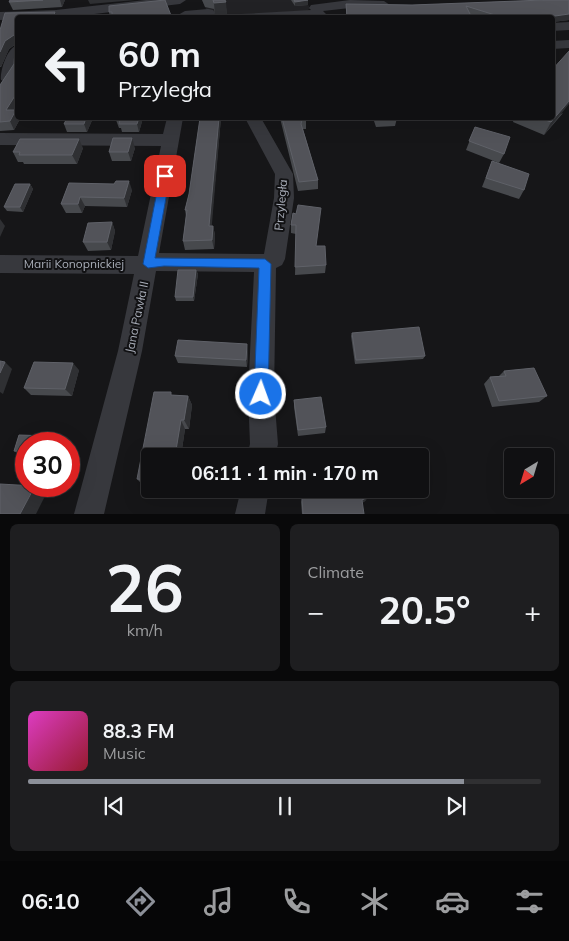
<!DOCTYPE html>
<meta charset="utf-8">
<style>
:root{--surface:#101012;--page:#1e1e20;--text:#f1f3f6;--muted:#9c9d9f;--line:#303032;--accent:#8c9099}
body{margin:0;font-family:Mulish,sans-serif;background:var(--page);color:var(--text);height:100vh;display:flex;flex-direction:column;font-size:19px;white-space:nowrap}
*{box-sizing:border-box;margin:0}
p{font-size:16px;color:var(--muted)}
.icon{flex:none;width:28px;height:28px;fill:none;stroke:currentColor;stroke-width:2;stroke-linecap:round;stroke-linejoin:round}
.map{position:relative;height:514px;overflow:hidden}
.drawer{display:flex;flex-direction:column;gap:10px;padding:10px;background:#09090a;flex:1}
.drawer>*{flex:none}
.top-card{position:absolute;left:15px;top:15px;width:540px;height:105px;border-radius:5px;box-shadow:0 5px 20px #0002,0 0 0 1px var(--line);background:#101012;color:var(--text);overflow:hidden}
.needle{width:32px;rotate:218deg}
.buttons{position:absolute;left:504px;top:448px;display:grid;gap:10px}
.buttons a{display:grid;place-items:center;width:50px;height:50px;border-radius:5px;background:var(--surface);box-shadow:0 5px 20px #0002,0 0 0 1px var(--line);font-size:25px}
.speed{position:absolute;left:15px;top:432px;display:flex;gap:10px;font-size:25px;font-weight:700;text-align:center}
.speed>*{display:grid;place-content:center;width:65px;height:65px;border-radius:50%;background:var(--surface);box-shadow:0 5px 20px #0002,0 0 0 1px var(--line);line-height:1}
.speed .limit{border:8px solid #d22;background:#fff;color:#111}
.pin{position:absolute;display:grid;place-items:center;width:42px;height:42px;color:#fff;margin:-21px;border-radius:10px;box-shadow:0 2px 8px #0006}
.me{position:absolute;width:55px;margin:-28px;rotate:2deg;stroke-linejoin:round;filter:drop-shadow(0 0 4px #0008)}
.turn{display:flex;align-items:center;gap:18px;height:105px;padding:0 20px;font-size:22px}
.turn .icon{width:65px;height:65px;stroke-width:2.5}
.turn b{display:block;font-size:35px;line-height:42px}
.big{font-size:38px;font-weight:700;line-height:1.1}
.drawer .widget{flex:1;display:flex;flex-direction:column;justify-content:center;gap:8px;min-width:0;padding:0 18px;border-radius:8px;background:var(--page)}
.drawer .dial{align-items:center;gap:0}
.dial b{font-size:65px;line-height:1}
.song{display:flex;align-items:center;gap:15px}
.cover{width:60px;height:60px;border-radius:8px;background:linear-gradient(135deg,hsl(310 70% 55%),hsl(350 70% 35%))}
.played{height:5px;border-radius:2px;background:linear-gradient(90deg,var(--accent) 85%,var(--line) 85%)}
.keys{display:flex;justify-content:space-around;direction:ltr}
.heat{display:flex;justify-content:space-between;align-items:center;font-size:28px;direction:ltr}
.drawer .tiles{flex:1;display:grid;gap:10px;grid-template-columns:1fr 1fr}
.widget:last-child{grid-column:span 2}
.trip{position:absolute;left:141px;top:448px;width:288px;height:50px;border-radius:5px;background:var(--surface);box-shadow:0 5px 20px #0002,0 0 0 1px var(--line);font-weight:700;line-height:50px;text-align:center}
.tab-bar{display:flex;height:80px;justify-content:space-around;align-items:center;background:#060607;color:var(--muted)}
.tab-bar .icon{width:35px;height:35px}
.tab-bar .on{color:var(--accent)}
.tab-bar b{font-size:22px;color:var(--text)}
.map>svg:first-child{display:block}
</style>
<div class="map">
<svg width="569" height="514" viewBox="0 0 569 514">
<rect width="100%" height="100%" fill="#161618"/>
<!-- built -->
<path fill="#222225" d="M202,0h103l5,8 -3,3 -98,5z"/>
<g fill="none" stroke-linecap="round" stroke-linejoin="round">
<!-- minor -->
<g fill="#37383d" fill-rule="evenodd">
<path d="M146,0h40l-6,4 -120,14h-42v1l-18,1v-8l56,-2z"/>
<path d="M350,0l34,1 6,4 -6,4 -34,-1 -27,3 3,3 -5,4h-86l6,-4 70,-4 -2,-2 2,-3z"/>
<path d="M208,9l5,1 2,3 -2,3 -33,2 -2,-3 7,-4z"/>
<path d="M569,22v8l-17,1v-8z"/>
<path d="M569,40v8l-17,1v-8z"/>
<path d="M18,45c0,12 3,33 -12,37l-5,-2c-1,-9 6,-33 17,-35z"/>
<path d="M167,118h16l-24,135 105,1 10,-56 1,-24 -30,-56h16l32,56 1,24 -9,61 -3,6 -6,3 -2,126 4,50 -3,12h-28l3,-12 -2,-50 6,-122 -98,-1 -14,80 -38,163h-30l44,-163 16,-77 -134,-1v-18l138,1 23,-110 -161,-1v-12l163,1z"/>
<path d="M241,489h28l-4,25h-30z"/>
</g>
</g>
<!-- wall -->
<g fill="#47494d">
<path d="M10,0h55l-3,7 -49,3 -4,-8z"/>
<path d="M202,0h23l2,15 -12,1 -1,-7 -9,-2z"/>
<path d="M291,0h17v5l-13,1z"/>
<path d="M569,0v20l-17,2v-4h-73l-8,-3 1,3h-126v-14l66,1z"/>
<path d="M109,6l63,12h-62l-1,-6z"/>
<path d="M18,18l-2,92 2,3v5l2,1 -6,11 -14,1v-46l14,-21 2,-20 -7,5 -8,18h-1v-37z"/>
<path d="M563,113l-19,22 -31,-13 1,-4h38z"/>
<path d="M67,118h26l-6,14h-20l-3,-8z"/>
<path d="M117,118h26l-4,14h-17l-1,-4h-2l-3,-8z"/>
<path d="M200,118h21l-10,108h2l2,9 -1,14 -29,1 -2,-9 3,-25 -1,-6 4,-16z"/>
<path d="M280,118h25l1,2v9h-3l15,51v9l-20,2z"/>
<path d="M373,118h24l-2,8 -19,1z"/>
<path d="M475,127l29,27 -5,9 -33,-13z"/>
<path d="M83,148l-6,16h-53l-1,-2h-5l-5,-10z"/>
<path d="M135,148l-4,13h-19l-3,-9z"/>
<path d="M492,161l32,29 -5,9 -37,-12z"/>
<path d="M69,183l63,7 -5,17 -42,-1 -3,7h-16l-5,-9z"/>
<path d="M30,184l3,5 -10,23 -16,-1 -3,-4z"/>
<path d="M293,213l23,33 10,19 -1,8 -30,2 1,-41 -5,-1v-8z"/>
<path d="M112,222l3,9 -4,19 -23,1 -5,-9z"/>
<path d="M196,270l2,4 -4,27h-18l-1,-4z"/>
<path d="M352,333l73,23 -2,3 -68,5 -4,-28z"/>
<path d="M248,351l-1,16 -69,-4 -3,-7z"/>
<path d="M79,370l-7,26 -41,-1 -7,-7z"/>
<path d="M504,371l43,25 -8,6 -47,5 -8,-23 6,-7 9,-1z"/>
<path d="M173,395l15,1 4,9 -3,24h-4l-4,27h-31v30h-6l-7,-7z"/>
<path d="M294,400l32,27 -1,6 -27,3 -4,-29z"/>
<path d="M19,435l30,1 7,6v2h-30v12h-4l-8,-5z"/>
<path d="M314,489h52l2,8 -3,4 -3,2 2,11h-62l-1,-12 1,-4 12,-1z"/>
</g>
<!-- shaded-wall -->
<g fill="#2f3033">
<path d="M60,0h5l-3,7z"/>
<path d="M88,0h47l-45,4z"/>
<path d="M308,0v5l-13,1v-4z"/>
<path d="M226,2l1,13 -12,1 -1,-13z"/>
<path d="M55,12l2,6h-4z"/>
<path d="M569,14v6l-17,2v-4h-11z"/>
<path d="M14,35l3,8 -8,6 -8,18 -1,-1v-14l5,-11z"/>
<path d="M18,91v16l-7,12 -5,-9z"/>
<path d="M569,101v3l-25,31 7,-13z"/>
<path d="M16,110l2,3v5h2v1l-6,11 -4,-9z"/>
<path d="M86,118h7l-6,14 -3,-8z"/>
<path d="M139,118h4l-4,14 -2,-8z"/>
<path d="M219,118h2l-10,117 -2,-9z"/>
<path d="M132,138l3,10 -4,13 -3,-9z"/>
<path d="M79,139l4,9 -6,16 -5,-9z"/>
<path d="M129,181l3,9 -5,17 -3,-9z"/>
<path d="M30,184l3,5 -10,23 -3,-5z"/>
<path d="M80,197l5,9 -3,7 -4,-9z"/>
<path d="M0,219l5,7 -5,11z"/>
<path d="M112,222l3,9 -4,19 -4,-8z"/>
<path d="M213,226l2,9 -1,14 -2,-9z"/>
<path d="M196,270l2,4 -4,27 -1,-4z"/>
<path d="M247,344l1,7 -1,16 -1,-7z"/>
<path d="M5,362l7,7 -9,25 -3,-2v-19z"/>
<path d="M73,363l6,7 -7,26 -7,-7z"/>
<path d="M188,396l4,9 -3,24 -5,-9z"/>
<path d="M181,420l4,9 -4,27h-6z"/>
<path d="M49,436l7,6v2h-9z"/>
<path d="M35,486h2l10,6 -11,22h-16z"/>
<path d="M368,497l-3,4 -6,3 3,-4z"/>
</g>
<!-- building -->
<g fill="#525359" stroke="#5f6168">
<path d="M10,0h33l-34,2z"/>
<path d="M165,0l7,18h-60v-6h-3v-6z"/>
<path d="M213,0h12l1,2 -12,1z"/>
<path d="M294,0h14l-13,2z"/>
<path d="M544,0h25v14l-28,4h-44l-2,-3 -29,-9 6,12 -125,-1 -1,-13 66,1z"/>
<path d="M55,12l-2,6h-35v73l-12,19h10l-6,11 -10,1v-37l14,-21 2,-27 -2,-2 -9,6 -5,11v-22l5,-17z"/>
<path d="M569,51v50l-18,21 -11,-4h12v-48z"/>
<path d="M67,118h19l-2,6h-20z"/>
<path d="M117,118h22l-2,6h-18l1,-4h-4z"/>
<path d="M200,118h19l-10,108h4l-1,14 -29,1 4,-31h-2l4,-16z"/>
<path d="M282,118h23l1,2h-4l-1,4 17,56 -19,2z"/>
<path d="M475,127l35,10 -6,17 -35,-13z"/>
<path d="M113,138h19l-4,14h-19z"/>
<path d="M20,139h59l-7,16h-53l1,-3h-7z"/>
<path d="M492,161l37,13 -5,16 -38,-12z"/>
<path d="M116,181h13l-5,17 -44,-1 -2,7h-17l8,-21 45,1z"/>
<path d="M15,184h15l-10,23h-16z"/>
<path d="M298,205l23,3 -5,38h9l1,19 -31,2 1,-42h-5l2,-12 3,1z"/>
<path d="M112,222l-5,20h-24l5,-19z"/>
<path d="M178,270h18l-3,27h-18z"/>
<path d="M419,327l6,29 -69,4 -4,-27z"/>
<path d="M178,340l69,4 -1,16 -71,-4z"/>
<path d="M0,361l5,1 -5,11z"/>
<path d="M34,362l39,1 -8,26 -41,-1z"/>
<path d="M534,368l13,28 -48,5 -9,-24 16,-1 -2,-5z"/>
<path d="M154,392h17v3l17,1 -4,24h-3l-6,36h-25v24l-13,-1z"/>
<path d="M321,397l5,30 -28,3 -4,-30z"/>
<path d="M19,435l30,1 -2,8h-21v7h-12z"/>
<path d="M0,484l35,2 -15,28h-20z"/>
<path d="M315,489h51l2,8 -6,3 2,14h-61l-1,-16 14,-1z"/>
</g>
<!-- route -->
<path fill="#1a73e8" stroke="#114b97" d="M165,172l5,4 -15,82 110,1 6,5 -3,130 -2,5 -5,2 -5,-2 -2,-5 5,-126 -95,-2 -16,2 -5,-4 17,-88z"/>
<g text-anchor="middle" stroke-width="4" stroke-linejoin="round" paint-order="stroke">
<!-- street labels -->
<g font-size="12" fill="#a8adb8" stroke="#111113">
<text transform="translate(281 205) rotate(-85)" y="4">Przyległa</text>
<text x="74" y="268">Marii Konopnickiej</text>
<text transform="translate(137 317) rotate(-78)" y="4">Jana Pawła II</text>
</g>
</g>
</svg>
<div class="buttons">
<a><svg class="needle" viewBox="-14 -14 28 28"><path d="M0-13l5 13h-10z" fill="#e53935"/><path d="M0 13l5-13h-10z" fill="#9c9d9f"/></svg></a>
</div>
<div class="speed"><div class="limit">30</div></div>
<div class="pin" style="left:165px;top:176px;background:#d93025"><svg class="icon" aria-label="arrive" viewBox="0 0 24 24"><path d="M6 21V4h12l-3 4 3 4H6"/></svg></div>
<svg class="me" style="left:261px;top:394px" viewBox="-20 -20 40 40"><circle r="17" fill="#1a73e8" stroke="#fff" stroke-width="3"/><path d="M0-11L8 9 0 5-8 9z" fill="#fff"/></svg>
<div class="trip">06:11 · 1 min · 170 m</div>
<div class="top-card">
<div class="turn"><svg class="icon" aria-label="left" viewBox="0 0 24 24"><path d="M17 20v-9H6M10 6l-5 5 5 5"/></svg><div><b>60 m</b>Przyległa</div></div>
</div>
</div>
<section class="drawer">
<div class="tiles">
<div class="widget dial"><b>26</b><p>km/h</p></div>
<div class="widget"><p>Climate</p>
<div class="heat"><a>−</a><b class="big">20.5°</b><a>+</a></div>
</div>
<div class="widget">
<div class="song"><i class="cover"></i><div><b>88.3 FM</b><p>Music</p></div></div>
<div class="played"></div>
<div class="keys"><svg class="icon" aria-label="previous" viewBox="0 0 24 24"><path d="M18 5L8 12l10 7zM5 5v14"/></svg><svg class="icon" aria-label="pause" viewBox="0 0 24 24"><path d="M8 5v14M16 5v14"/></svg><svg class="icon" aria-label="next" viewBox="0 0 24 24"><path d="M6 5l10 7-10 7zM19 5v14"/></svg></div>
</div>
</div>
</section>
<nav class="tab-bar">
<b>06:10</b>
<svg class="icon on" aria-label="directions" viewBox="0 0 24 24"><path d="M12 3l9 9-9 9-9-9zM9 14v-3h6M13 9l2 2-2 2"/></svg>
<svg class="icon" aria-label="music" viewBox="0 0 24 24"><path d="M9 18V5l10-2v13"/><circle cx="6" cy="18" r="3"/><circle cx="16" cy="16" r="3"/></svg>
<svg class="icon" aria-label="phone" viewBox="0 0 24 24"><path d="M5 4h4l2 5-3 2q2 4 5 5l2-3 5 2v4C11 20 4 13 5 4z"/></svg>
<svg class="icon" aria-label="climate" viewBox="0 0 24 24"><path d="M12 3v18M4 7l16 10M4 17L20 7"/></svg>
<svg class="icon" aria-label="car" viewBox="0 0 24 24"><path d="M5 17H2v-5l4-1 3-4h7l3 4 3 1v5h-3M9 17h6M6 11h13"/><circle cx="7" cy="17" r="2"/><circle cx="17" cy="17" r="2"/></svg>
<svg class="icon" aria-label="filters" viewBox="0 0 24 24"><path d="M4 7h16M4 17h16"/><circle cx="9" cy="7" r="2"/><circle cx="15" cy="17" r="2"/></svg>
</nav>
